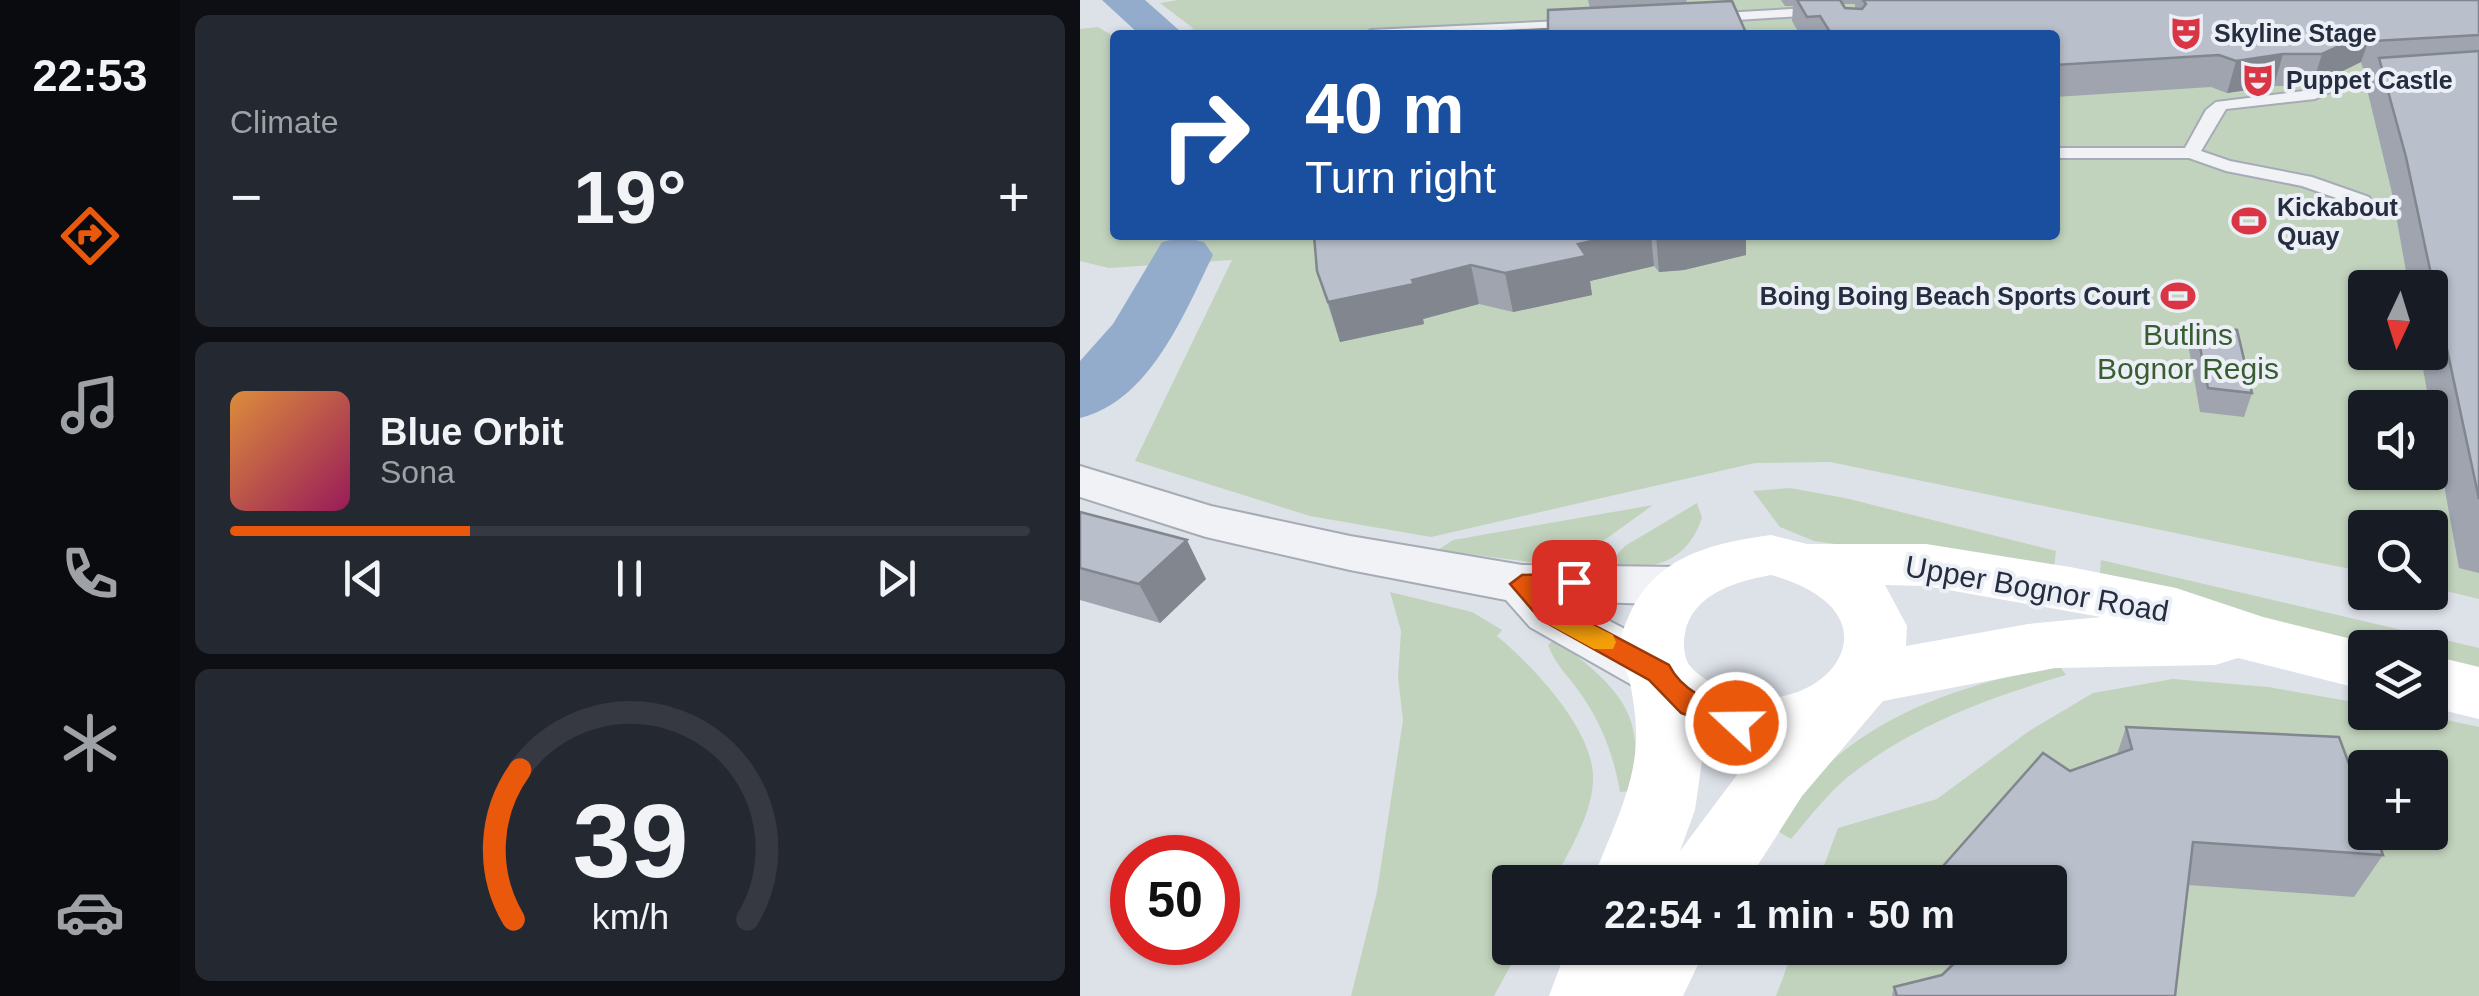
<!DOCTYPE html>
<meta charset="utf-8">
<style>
:root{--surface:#171b24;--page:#242831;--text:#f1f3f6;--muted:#9ea1a6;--line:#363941;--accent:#ea580c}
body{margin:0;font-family:Helvetica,sans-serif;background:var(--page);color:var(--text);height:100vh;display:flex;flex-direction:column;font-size:38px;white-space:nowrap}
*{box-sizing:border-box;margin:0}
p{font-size:32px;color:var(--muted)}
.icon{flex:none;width:55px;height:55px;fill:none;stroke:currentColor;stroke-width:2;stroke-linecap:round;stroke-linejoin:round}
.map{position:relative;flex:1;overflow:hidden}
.panel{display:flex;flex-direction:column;gap:15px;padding:15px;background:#0d0f14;width:900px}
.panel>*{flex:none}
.top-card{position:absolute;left:30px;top:30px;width:950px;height:210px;border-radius:10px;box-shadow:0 2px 8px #0004;background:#1a4fa0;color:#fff;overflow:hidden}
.needle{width:65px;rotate:184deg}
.buttons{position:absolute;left:1268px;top:270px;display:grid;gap:20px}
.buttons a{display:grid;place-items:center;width:100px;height:100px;border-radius:10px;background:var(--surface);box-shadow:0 2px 8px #0004;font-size:50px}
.speed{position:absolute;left:30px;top:835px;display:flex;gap:20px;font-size:50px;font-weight:700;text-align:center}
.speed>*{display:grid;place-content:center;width:130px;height:130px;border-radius:50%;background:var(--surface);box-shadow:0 2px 8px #0004;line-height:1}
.speed .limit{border:15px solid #d22;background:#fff;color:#111}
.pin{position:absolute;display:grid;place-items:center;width:85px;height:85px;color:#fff;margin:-42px;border-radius:20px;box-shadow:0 5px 15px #0006}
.me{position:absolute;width:110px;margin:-55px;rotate:291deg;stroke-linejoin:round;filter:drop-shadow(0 0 8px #0008)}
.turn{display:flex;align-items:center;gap:35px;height:210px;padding:0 30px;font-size:45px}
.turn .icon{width:130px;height:130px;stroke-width:2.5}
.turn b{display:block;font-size:70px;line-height:85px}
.big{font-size:75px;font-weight:700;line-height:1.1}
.panel .tile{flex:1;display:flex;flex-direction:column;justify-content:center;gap:15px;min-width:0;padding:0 35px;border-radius:15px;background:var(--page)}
.panel .dial{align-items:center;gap:0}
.dial svg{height:260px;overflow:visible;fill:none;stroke:var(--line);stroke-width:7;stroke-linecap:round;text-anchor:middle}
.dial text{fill:var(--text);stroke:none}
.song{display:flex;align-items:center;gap:30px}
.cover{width:120px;height:120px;border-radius:15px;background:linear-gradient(135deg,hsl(30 70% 55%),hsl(330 70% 35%))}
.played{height:10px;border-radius:5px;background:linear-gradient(90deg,var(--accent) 30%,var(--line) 30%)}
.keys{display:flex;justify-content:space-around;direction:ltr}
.heat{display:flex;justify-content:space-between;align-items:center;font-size:55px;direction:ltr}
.trip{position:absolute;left:412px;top:865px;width:575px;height:100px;border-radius:10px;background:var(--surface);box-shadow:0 2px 8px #0004;font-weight:700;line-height:100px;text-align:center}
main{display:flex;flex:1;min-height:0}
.tabs{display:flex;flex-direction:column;width:180px;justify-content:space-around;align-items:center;background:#090b0e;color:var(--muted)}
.tabs .icon{width:70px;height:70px}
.tabs .active{color:var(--accent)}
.tabs b{font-size:45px;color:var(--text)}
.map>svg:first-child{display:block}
</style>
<main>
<nav class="tabs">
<b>22:53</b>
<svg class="icon active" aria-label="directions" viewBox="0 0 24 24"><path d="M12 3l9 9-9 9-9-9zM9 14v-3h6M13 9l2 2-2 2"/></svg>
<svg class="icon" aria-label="music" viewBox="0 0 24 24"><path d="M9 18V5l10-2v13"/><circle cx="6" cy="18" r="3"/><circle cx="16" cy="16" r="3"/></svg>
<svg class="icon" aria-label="phone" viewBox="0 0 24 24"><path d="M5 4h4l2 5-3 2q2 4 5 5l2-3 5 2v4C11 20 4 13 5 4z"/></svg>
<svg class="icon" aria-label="climate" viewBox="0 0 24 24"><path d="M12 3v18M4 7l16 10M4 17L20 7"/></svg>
<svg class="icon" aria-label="car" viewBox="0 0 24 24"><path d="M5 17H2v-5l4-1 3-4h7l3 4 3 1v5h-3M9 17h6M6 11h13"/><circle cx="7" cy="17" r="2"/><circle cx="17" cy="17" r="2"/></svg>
</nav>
<section class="panel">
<div class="tile"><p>Climate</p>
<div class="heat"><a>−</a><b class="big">19°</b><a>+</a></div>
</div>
<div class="tile">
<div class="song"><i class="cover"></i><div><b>Blue Orbit</b><p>Sona</p></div></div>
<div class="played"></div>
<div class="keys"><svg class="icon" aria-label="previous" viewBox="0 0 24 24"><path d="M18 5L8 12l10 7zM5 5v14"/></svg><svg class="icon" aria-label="pause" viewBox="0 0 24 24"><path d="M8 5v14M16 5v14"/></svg><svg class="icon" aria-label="next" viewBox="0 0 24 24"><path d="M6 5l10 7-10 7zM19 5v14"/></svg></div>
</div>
<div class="tile dial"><svg viewBox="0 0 100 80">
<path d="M14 69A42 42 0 1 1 86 69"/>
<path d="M14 69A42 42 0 0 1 16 23" stroke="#ea580c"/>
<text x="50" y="56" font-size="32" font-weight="700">39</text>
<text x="50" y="72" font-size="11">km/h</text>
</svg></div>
</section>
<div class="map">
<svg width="1399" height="996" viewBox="0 0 1399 996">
<rect width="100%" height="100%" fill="#dde1e8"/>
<!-- green -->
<g fill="#c1d3bd" fill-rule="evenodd">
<path d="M98,0h1301v599l-49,-12v-59h-65v44l-535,-110 -75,1 -324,74 -121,-21 -175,-55 97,-201 -123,8 -29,-7v-232l18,-2 17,10v198h940v-200h-891l30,-6 -34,-26zM1285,288h65v64h-65zM1285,408h65v64h-65z"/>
<path d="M710,488l55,10 211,53 -3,24 -239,-34 -34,-14 -27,-36z"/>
<path d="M617,503l5,15c-17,48 -51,51 -98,51l21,-23z"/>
<path d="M573,505l-86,62 -129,-17 15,-10z"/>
<path d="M1021,560l378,88v24l-49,-12v-12l-54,-1 -277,-63z"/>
<path d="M310,592l82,20 30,18 -5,6c35,29 93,90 96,138 2,36 -24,77 -40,108h-43v66h10l-26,48h-143l26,-104 26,-172 -5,-43 3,-46z"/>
<path d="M475,639c58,45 96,73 74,152l-9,1c-6,-35 -17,-65 -37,-95 -11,-17 -28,-32 -35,-52z"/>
<path d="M979,665l7,10c-79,23 -152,50 -217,101 -22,18 -40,42 -58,63l-22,-13c22,-22 42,-47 65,-67 64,-55 144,-77 225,-94z"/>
<path d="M1093,679l95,8 97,17v8l49,1 65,14v269h-703l18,-48h256v-66h-232l20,-54 99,-29 92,-68 64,-38zM1285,768h65v64h-65z"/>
</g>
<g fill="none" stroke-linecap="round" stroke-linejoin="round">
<!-- river -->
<g fill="#94accc" fill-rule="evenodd">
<path d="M22,0h43l35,31 -3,4h-37z"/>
<path d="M103,237l21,5 9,13c-29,59 -63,146 -133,163v-57l33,-37 49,-82z"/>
</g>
<!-- pedestrian casing -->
<g stroke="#a6abb6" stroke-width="4">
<g id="pedestrian">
<path d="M747,7l5,1v6l-127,8 -7,-4 7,-4z"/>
<path d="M502,20l7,4 -2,3 -150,8 -73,-1 7,-4z"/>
<path d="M1399,68v10l-118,8 -25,3 -21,10 -89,10 -25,42 29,10 82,16 57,20 2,4 -9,6 -60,-21 -76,-15 -37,-13h-134v-10h130l21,-38 10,-8 95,-12 16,-8 34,-6z"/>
</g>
</g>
<!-- tertiary casing -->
<g stroke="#a6abb6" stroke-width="4">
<path id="tertiary" d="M0,466l131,40 139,30 172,29 156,2 18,6 8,13 -8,13 -18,6 -107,-4 108,56 8,16 -8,16 -20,6 -20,-6 -109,-62 -24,-27 -156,-30 -144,-33 -126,-40z"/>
</g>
<!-- pedestrian -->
<use href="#pedestrian" fill="#f0f2f6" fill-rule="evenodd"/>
<!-- tertiary -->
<use href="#tertiary" fill="#f0f2f6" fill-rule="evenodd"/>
<!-- secondary -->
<g fill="#fff" fill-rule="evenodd">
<path d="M691,535l36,9h119l144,23 106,21 87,29 125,31h-23v42l-127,-32 -23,7 -160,3 -172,33 -81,95 -55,86h-155c16,-44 41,-89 44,-138 1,-18 -2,-42 -6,-61 -1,-9 -9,-18 -10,-28 -1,-17 4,-29 11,-44 28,-56 82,-68 140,-76zM691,575c159,45 23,175 -70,101 -13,-10 -16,-15 -17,-31 0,-48 48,-63 87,-70zM805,585l41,1 175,31 -73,7 -122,22 1,-20zM625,740l30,11 19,1 -74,99 15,-41z"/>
<path d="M1350,655l49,12v52l-49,-12z"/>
<path d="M487,948h139l-23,48h-134z"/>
</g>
</g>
<!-- wall -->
<g fill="#9fa4af" fill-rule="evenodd">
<path d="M508,0h99l-2,4 62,31 -199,-6 42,-21z"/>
<path d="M701,0h698v573l-20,-5 -39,-216h10v-64h-21l-17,-95 -25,-104 7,-17h-10l-3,-10 -49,24h-38l-47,7 -16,-6 -156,10v-62h-255l-8,-14 1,-15h-8zM763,4h12v4h-10z"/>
<path d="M234,235h432v20l-62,15 -25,2 -5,-6 -64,15 2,14 -79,17 -34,-8 -56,15 1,5 -84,18 -23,-71z"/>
<path d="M1116,326l56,67 -8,24 -44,-5 -11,-63z"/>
<path d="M0,512l126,67 -46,44 -80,-23z"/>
<path d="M1046,727l257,128 -29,42 -166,-12 -13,111h-283l2,-9 48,-12 14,-14 -16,-13h110l20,-177 47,-17z"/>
</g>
<!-- shaded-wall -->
<g fill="#82868e">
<path d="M1292,31l-11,31 -49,24 10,-32z"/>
<path d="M1203,54l-9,32 -47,7 9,-32z"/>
<path d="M537,235h34l3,31 -64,15 2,14 -79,17 -8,-39 73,-29z"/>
<path d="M576,235h90v20l-62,15 -25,2z"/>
<path d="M391,265l8,39 -56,15 1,5 -84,18 -12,-40z"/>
<path d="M107,540l19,39 -46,44 -21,-39z"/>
</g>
<!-- building -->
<g fill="#b9bfcb" stroke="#82868e" stroke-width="2.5">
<path d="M717,0h43l5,8 17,1 4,-5 -3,-4h616v35l-105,6 -2,-10 -50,23h-39l-47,7 -17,-6 -164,10v-30h-223l-12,-19 -13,1z"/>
<path d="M652,1l15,34h-322l123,-6v-19z"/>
<path d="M1399,51v448l-73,-342 -27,-99z"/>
<path d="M234,235h303l-39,9 8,12 -81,17 -34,-8 -59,15 2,4 -86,18 -11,-31z"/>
<path d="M1116,326l41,4 15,63 -44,-5z"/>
<path d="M0,512l107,28 -48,44 -59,-16z"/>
<path d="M1046,727l213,10 26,70v25h10l8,23 -190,-13 -18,154h-278l-3,-9 48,-12 28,-27h80v-66h-121l114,-129 27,18 62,-22z"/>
</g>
<!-- route -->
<path fill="#ea580c" stroke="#983908" stroke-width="2.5" d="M494,573l9,2 4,7 -4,6 -39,4 14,14 111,59c15,30 48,39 77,50l5,8 -5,8 -10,3 -55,-21 -32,-33 -109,-61 -30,-35 12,-9z"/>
<!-- slow -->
<path fill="#f59e0b" d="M468,603l65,32 3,7 -3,7h-19l-55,-30 -3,-7 3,-6z"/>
<!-- icons -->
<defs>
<g id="theatre-bare" transform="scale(2.7)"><path d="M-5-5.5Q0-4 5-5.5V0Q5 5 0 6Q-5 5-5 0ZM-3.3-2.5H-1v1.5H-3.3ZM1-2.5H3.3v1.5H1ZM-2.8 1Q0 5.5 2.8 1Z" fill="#da3545" stroke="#ecf0f6" stroke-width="2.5" paint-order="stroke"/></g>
<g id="stadium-bare" transform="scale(2.7)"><path d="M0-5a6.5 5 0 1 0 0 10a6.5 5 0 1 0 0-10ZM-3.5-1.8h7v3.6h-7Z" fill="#da3545" stroke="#ecf0f6" stroke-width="2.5" paint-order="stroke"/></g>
</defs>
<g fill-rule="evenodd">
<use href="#theatre-bare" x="1106" y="33"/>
<use href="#theatre-bare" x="1178" y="80"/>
<use href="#stadium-bare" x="1169" y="221"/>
<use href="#stadium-bare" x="1098" y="296"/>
</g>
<g text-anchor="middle" stroke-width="8" stroke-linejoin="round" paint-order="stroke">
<!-- far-poi labels -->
<g font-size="25" font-weight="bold" fill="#252d40" stroke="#ecf0f6" text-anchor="start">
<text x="1134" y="42">Skyline Stage</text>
<text x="1206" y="89">Puppet Castle</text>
<text x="1197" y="216">Kickabout<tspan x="1197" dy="29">Quay</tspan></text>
<text x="1070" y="305" text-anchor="end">Boing Boing Beach Sports Court</text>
</g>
<!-- park labels -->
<g font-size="30" fill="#375d31" stroke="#ecf0f6">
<text x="1108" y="345">Butlins<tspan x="1108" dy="34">Bognor Regis</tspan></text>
</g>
<!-- street labels -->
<g font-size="30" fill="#252d40" stroke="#ecf0f6">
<text transform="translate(957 589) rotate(10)" y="10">Upper Bognor Road</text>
</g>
</g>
</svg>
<div class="buttons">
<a><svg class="needle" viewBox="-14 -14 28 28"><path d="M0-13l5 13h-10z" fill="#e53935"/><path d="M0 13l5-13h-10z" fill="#9ea1a6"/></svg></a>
<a><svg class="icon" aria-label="sound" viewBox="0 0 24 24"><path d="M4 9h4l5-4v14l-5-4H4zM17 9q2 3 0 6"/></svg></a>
<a><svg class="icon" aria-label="search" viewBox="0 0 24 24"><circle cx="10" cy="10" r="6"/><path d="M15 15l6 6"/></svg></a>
<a><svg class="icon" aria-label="layers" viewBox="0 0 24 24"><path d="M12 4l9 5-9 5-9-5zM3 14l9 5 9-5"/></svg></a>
<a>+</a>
</div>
<div class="speed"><div class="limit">50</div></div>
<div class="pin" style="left:494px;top:582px;background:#d93025"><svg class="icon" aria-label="arrive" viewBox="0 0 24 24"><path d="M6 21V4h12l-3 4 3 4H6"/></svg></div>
<svg class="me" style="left:656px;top:723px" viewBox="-20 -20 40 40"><circle r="17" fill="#ea580c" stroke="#fff" stroke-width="3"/><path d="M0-11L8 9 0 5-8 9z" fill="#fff"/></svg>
<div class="trip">22:54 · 1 min · 50 m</div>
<div class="top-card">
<div class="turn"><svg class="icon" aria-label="right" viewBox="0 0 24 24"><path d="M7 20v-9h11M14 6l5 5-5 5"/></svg><div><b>40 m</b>Turn right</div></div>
</div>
</div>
</main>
